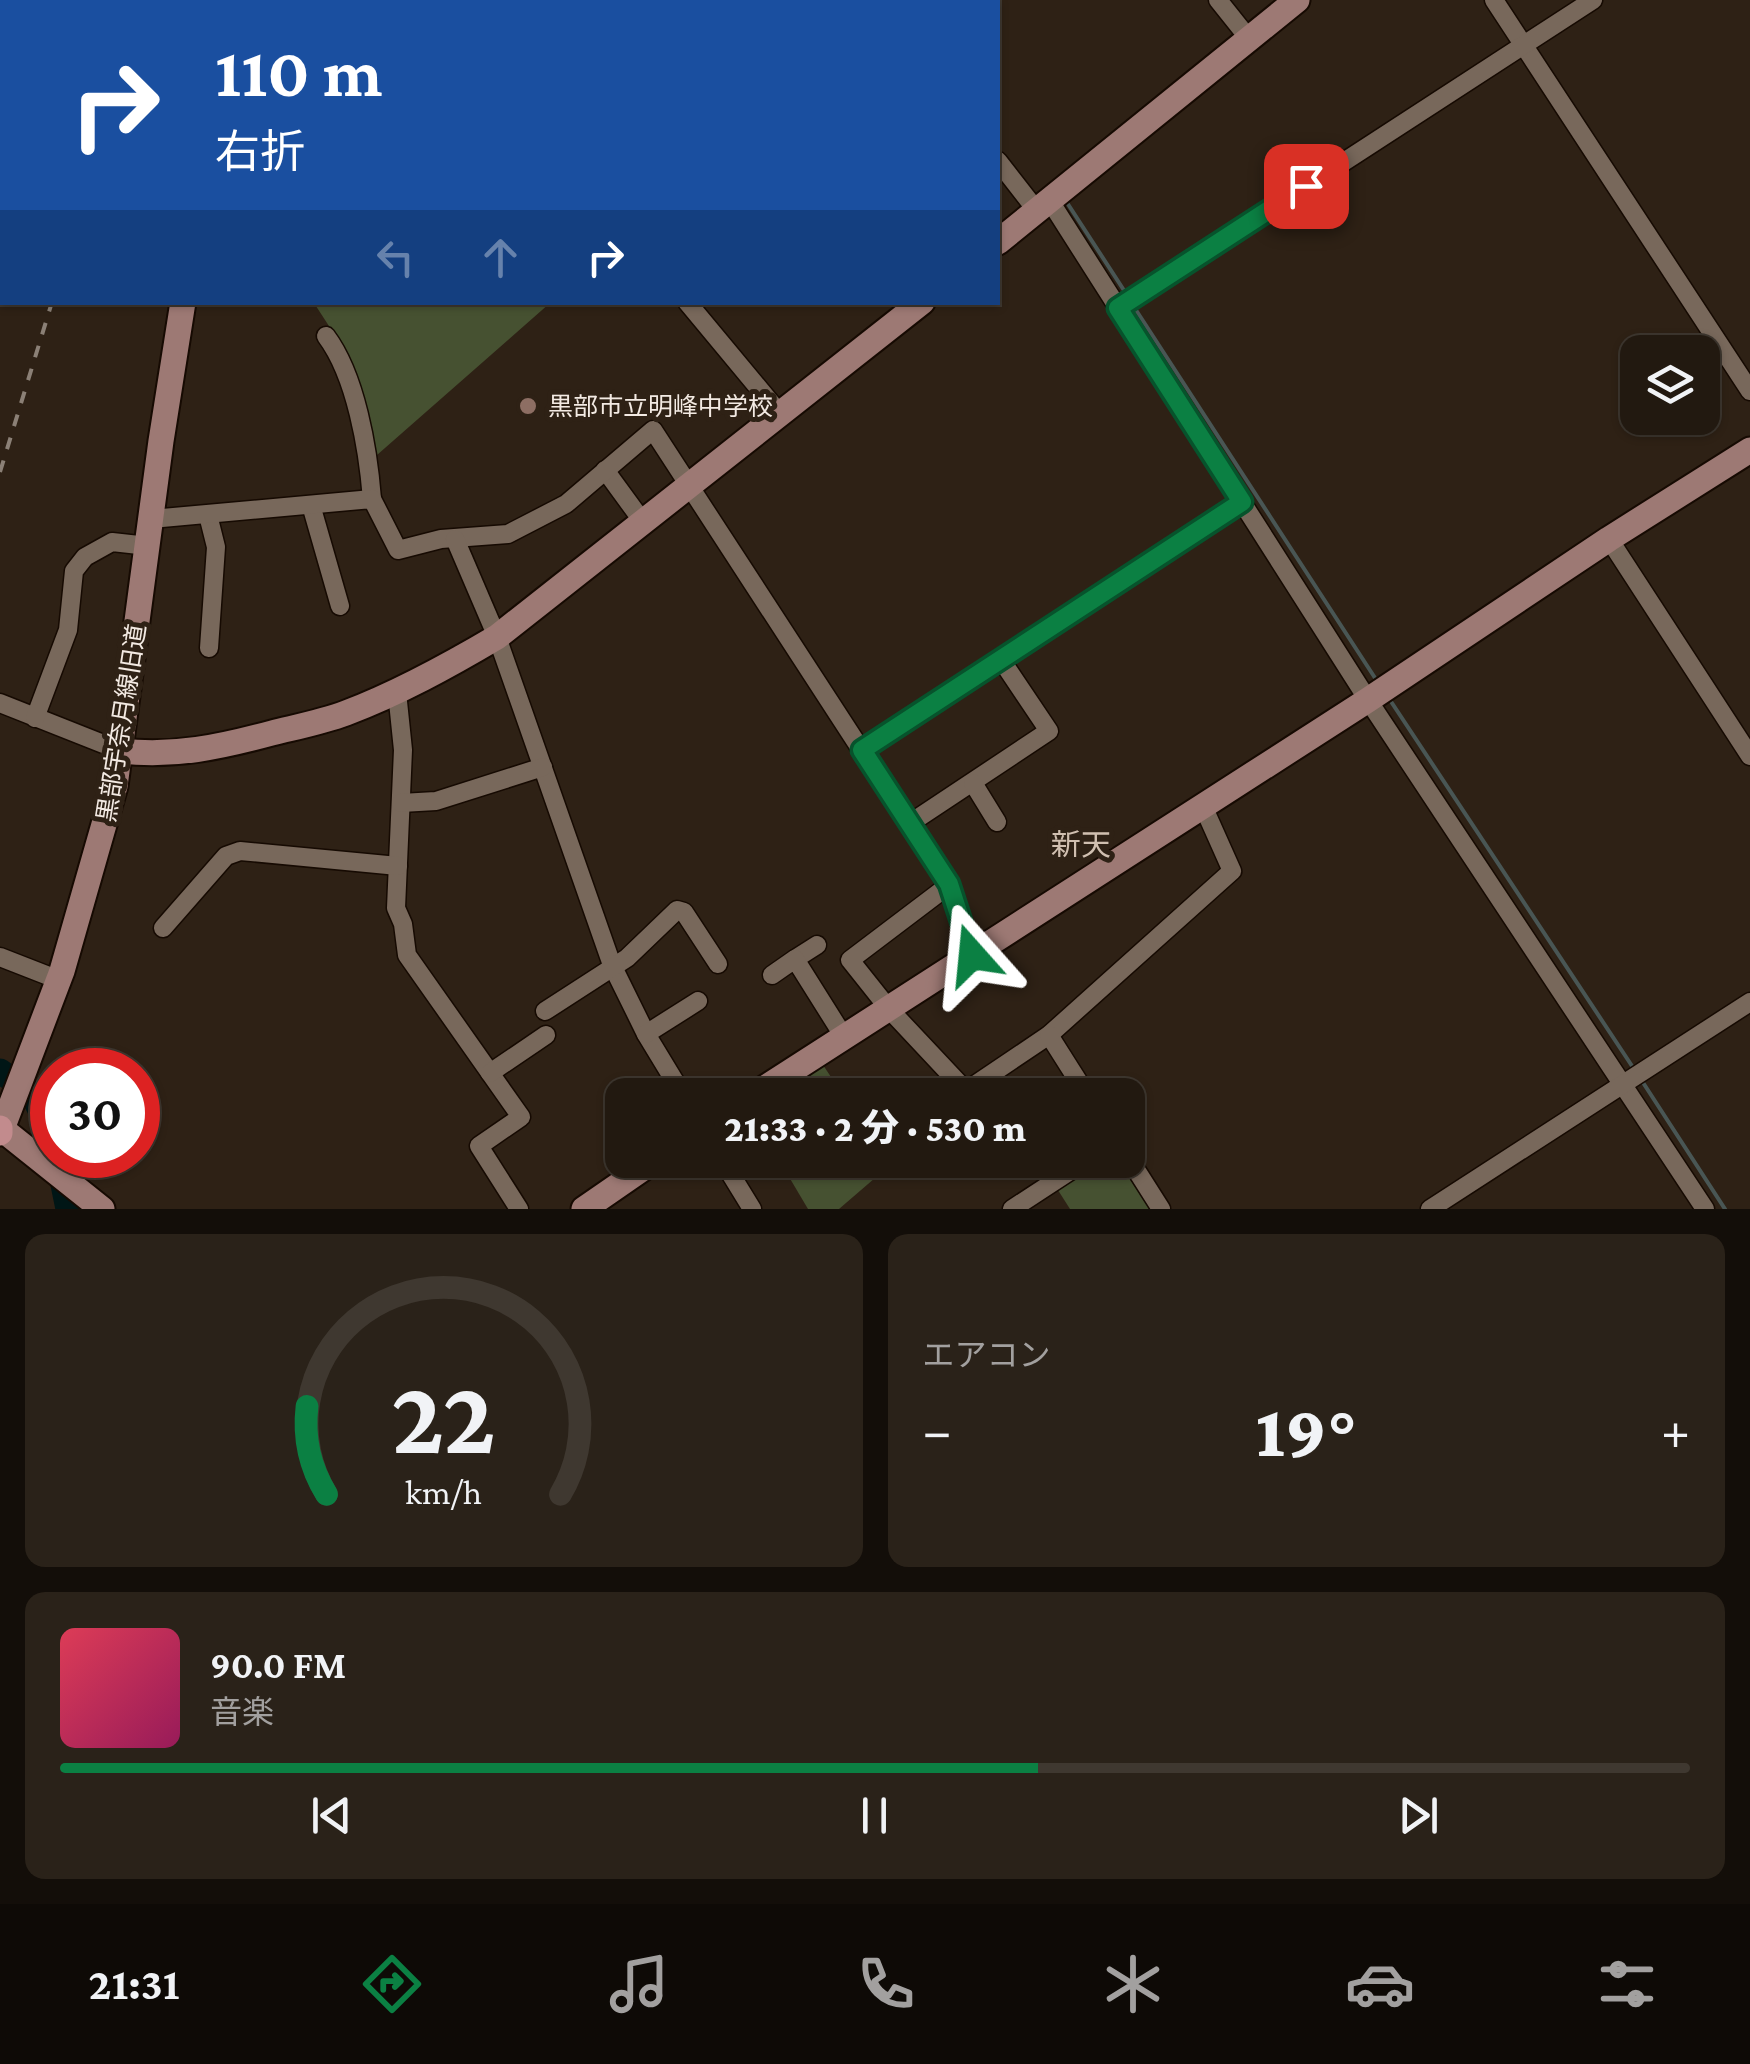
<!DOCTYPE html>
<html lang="ja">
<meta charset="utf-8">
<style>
:root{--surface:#221910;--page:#2a2219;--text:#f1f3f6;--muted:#a2a09f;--line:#3f3830;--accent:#0b8043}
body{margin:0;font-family:"Crimson Pro","Noto Sans JP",serif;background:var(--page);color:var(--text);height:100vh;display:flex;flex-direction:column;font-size:38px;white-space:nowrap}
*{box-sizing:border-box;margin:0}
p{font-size:32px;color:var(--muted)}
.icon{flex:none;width:55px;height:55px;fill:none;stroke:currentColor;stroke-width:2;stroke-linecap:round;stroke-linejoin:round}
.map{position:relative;height:1209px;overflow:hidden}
.side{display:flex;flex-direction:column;gap:25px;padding:25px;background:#130e09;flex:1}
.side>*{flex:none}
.top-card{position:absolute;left:0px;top:0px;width:1000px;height:305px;box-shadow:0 2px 8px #0004,0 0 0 2px var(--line);background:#1a4fa0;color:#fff;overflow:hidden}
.buttons{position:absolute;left:1620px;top:335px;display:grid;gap:20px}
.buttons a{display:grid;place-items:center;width:100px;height:100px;border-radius:20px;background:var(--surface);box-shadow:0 2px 8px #0004,0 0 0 2px var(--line);font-size:50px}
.speed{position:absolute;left:30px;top:1048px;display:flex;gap:20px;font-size:50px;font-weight:700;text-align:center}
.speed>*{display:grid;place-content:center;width:130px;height:130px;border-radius:50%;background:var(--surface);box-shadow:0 2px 8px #0004,0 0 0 2px var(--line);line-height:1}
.speed .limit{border:15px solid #d22;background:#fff;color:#111}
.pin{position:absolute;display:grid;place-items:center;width:85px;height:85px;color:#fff;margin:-42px;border-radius:20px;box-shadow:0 5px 15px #0006}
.me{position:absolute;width:110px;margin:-55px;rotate:342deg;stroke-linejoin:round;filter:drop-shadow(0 0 8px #0008)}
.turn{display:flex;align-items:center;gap:35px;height:210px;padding:0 50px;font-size:45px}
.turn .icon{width:130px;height:130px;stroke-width:2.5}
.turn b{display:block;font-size:70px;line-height:85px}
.lanes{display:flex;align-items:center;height:95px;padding:0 50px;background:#0003;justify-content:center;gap:50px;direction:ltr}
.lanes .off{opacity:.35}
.big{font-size:75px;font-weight:800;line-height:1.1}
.side .widget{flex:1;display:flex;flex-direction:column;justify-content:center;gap:15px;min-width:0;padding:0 35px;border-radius:20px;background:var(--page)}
.side .dial{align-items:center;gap:0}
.dial svg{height:260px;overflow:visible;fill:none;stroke:var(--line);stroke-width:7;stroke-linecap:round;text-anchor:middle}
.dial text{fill:var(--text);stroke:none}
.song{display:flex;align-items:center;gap:30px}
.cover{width:120px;height:120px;border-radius:15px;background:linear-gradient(135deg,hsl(350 70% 55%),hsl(330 70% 35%))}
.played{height:10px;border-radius:5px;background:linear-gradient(90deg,var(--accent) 60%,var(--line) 60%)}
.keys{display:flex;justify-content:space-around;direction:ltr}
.heat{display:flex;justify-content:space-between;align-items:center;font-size:55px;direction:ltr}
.side .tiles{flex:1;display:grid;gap:25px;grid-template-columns:1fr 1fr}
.widget:last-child{grid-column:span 2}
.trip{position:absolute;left:605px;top:1078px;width:540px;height:100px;border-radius:20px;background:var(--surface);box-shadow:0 2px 8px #0004,0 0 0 2px var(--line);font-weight:800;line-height:100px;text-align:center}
.dock{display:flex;height:160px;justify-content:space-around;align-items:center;background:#0e0a06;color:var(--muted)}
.dock .icon{width:70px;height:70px}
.dock .active{color:var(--accent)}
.dock b{font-size:45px;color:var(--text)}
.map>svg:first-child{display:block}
</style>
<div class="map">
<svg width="1750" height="1209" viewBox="0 0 1750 1209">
<rect width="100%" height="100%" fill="#2e2115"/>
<!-- green -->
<g fill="#465131">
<path d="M314,303h236l-173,152 -26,-95z"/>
<path d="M823,1065l20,30h-47l-4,-8z"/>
<path d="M779,1160h106l-10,18 -36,31h-31z"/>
<path d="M1098,1160h19l33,49h-80l-14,-22z"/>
</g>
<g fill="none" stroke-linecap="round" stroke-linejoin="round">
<!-- stream -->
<g stroke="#495654" stroke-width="4">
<path d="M1064,198l63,97"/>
<path d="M1134,307l243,374"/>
<path d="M1388,697l246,372"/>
<path d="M1642,1081l83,128"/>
</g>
<!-- river -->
<g stroke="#001616" stroke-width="25">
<path d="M0,1071l32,23 20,40"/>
<path d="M57,1155l11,54"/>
</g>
<!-- street casing -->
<g stroke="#160a02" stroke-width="21">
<g id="street">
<path d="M55,0l6,2"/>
<path d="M869,0l2,2"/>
<path d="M1218,0l32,40"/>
<path d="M1494,0l256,391"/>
<path d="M154,2v-2"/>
<path d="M331,2v-2"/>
<path d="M561,2l3,-2"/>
<path d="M998,161l39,50"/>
<path d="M1050,201l318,499 337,509"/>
<path d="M687,302l94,113"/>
<path d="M1119,308l474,-308"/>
<path d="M326,336c30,40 42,113 46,163"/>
<path d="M605,470l38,52"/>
<path d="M311,505l29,101"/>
<path d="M208,515l8,32 -7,101"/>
<path d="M151,519l221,-20 26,51 43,-11 67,-5 58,-30 87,-74 296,455 -99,75 39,49 77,82 83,-56 183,-164 -29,-65"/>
<path d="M455,539l42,98 115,328 34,69 37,61"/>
<path d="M1609,539l141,217"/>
<path d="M1000,658l242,-157"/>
<path d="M397,692l6,58 -7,158 7,16 4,31 114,162 -42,29 40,63"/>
<path d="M0,703l121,48"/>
<path d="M35,718l33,-88 6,-59 11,-14 27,-15 36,4"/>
<path d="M862,750l138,-92 49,73 -140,93"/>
<path d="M973,783l24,39"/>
<path d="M401,803l35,-2 107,-34"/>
<path d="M949,885l24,70"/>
<path d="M163,928l63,-72 14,-5 158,15"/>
<path d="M0,957l59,23"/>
<path d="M795,959l22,-14"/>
<path d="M772,975l23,-16 49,78"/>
<path d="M545,1011l82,-53 50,-48 7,2 34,52"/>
<path d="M646,1034l52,-33"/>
<path d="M1049,1035l38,60"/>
<path d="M490,1073l56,-38"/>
<path d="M1128,1157l33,52"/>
<path d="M722,1160l30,49"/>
<path d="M1012,1209l75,-49"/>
<path d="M1430,1209l320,-207"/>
</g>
</g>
<!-- secondary casing -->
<g stroke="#160a02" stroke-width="29">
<g id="secondary">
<path d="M241,2l1,-2"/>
<path d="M998,242l299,-242"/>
<path d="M121,751c53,6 99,-4 151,-18 24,-6 50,-11 74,-20 53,-20 102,-47 151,-76l425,-335"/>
<path d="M754,1095l614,-395 241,-161 141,-89"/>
<path d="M102,1209l-100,-80 60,-158 53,-185 46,-345 22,-139"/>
<path d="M584,1209l71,-49"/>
</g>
</g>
<!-- primary casing -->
<g stroke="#160a02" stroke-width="29">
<path id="primary" d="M0,1128v5"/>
</g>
<!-- street -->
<use href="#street" stroke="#78685b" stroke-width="18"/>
<!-- secondary -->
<use href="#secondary" stroke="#9d7974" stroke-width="25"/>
<!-- primary -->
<use href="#primary" stroke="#c28b8d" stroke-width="25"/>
<!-- rail -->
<g stroke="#8b8076" stroke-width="4" stroke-dasharray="12 12" stroke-linecap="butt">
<path d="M130,2l1,-2"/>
<path d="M0,472l52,-170"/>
</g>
</g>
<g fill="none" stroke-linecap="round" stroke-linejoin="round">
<!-- route casing -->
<g stroke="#07532c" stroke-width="25">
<path id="route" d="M972,955l-23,-71 -87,-134 380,-248 -124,-194 188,-122"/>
</g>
<!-- route -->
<use href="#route" stroke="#0b8043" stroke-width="18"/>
</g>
<!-- markers -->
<circle fill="#8d6e63" stroke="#2e2115" stroke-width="4" cx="528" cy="406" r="10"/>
<g text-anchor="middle" stroke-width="10" stroke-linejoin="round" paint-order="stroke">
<!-- poi labels -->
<g font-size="25" fill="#f3eae3" stroke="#2e2115" text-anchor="start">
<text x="548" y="415">黒部市立明峰中学校</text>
</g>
<!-- street labels -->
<g font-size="25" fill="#f3eae3" stroke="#2e2115">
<text transform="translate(121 723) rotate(-81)" y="9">黒部宇奈月線旧道</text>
</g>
<!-- quarter labels -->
<g font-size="30" fill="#d0bfb0" stroke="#2e2115">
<text x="1081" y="855">新天</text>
</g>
</g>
</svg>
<div class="buttons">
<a><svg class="icon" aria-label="layers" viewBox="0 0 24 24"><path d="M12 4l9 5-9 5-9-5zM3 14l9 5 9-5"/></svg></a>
</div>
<div class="speed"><div class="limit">30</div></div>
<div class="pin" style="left:1306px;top:186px;background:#d93025"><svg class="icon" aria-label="arrive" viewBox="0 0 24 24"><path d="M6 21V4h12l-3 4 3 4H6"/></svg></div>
<svg class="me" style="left:972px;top:955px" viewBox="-20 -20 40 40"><path d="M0-17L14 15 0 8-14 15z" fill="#0b8043" stroke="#fff" stroke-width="4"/></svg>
<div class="trip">21:33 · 2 分 · 530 m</div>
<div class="top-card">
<div class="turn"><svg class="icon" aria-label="right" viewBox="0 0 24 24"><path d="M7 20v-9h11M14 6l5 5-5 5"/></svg><div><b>110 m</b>右折</div></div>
<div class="lanes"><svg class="icon off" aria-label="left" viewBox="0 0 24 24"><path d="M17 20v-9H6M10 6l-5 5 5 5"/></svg><svg class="icon off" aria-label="ahead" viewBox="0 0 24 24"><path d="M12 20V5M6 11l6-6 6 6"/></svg><svg class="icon" aria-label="right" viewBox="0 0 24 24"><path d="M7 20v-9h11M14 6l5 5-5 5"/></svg></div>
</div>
</div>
<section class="side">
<div class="tiles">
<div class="widget dial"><svg viewBox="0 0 100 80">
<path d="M14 69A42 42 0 1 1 86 69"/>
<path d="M14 69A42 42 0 0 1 8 42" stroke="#0b8043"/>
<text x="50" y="56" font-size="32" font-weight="700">22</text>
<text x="50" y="72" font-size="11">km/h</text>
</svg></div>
<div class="widget"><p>エアコン</p>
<div class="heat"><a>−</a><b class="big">19°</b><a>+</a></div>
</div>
<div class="widget">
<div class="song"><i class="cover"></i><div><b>90.0 FM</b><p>音楽</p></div></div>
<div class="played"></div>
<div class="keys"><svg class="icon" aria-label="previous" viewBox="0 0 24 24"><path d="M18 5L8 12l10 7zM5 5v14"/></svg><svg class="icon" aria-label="pause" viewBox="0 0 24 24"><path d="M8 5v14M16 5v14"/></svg><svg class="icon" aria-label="next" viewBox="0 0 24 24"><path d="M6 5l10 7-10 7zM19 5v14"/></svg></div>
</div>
</div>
</section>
<nav class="dock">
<b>21:31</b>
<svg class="icon active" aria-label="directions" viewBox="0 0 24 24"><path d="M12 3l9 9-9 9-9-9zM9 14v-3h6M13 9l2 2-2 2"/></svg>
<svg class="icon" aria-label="music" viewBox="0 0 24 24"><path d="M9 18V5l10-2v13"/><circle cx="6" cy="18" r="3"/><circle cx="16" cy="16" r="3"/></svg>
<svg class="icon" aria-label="phone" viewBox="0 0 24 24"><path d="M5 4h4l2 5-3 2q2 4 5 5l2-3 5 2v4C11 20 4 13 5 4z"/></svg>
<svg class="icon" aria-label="climate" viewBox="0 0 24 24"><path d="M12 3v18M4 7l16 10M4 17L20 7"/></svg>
<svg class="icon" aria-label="car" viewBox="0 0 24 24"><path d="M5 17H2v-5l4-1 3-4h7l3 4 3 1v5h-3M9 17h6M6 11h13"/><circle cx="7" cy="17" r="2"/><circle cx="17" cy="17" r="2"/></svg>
<svg class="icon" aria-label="filters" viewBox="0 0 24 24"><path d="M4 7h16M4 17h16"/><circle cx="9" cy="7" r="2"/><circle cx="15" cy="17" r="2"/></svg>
</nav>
